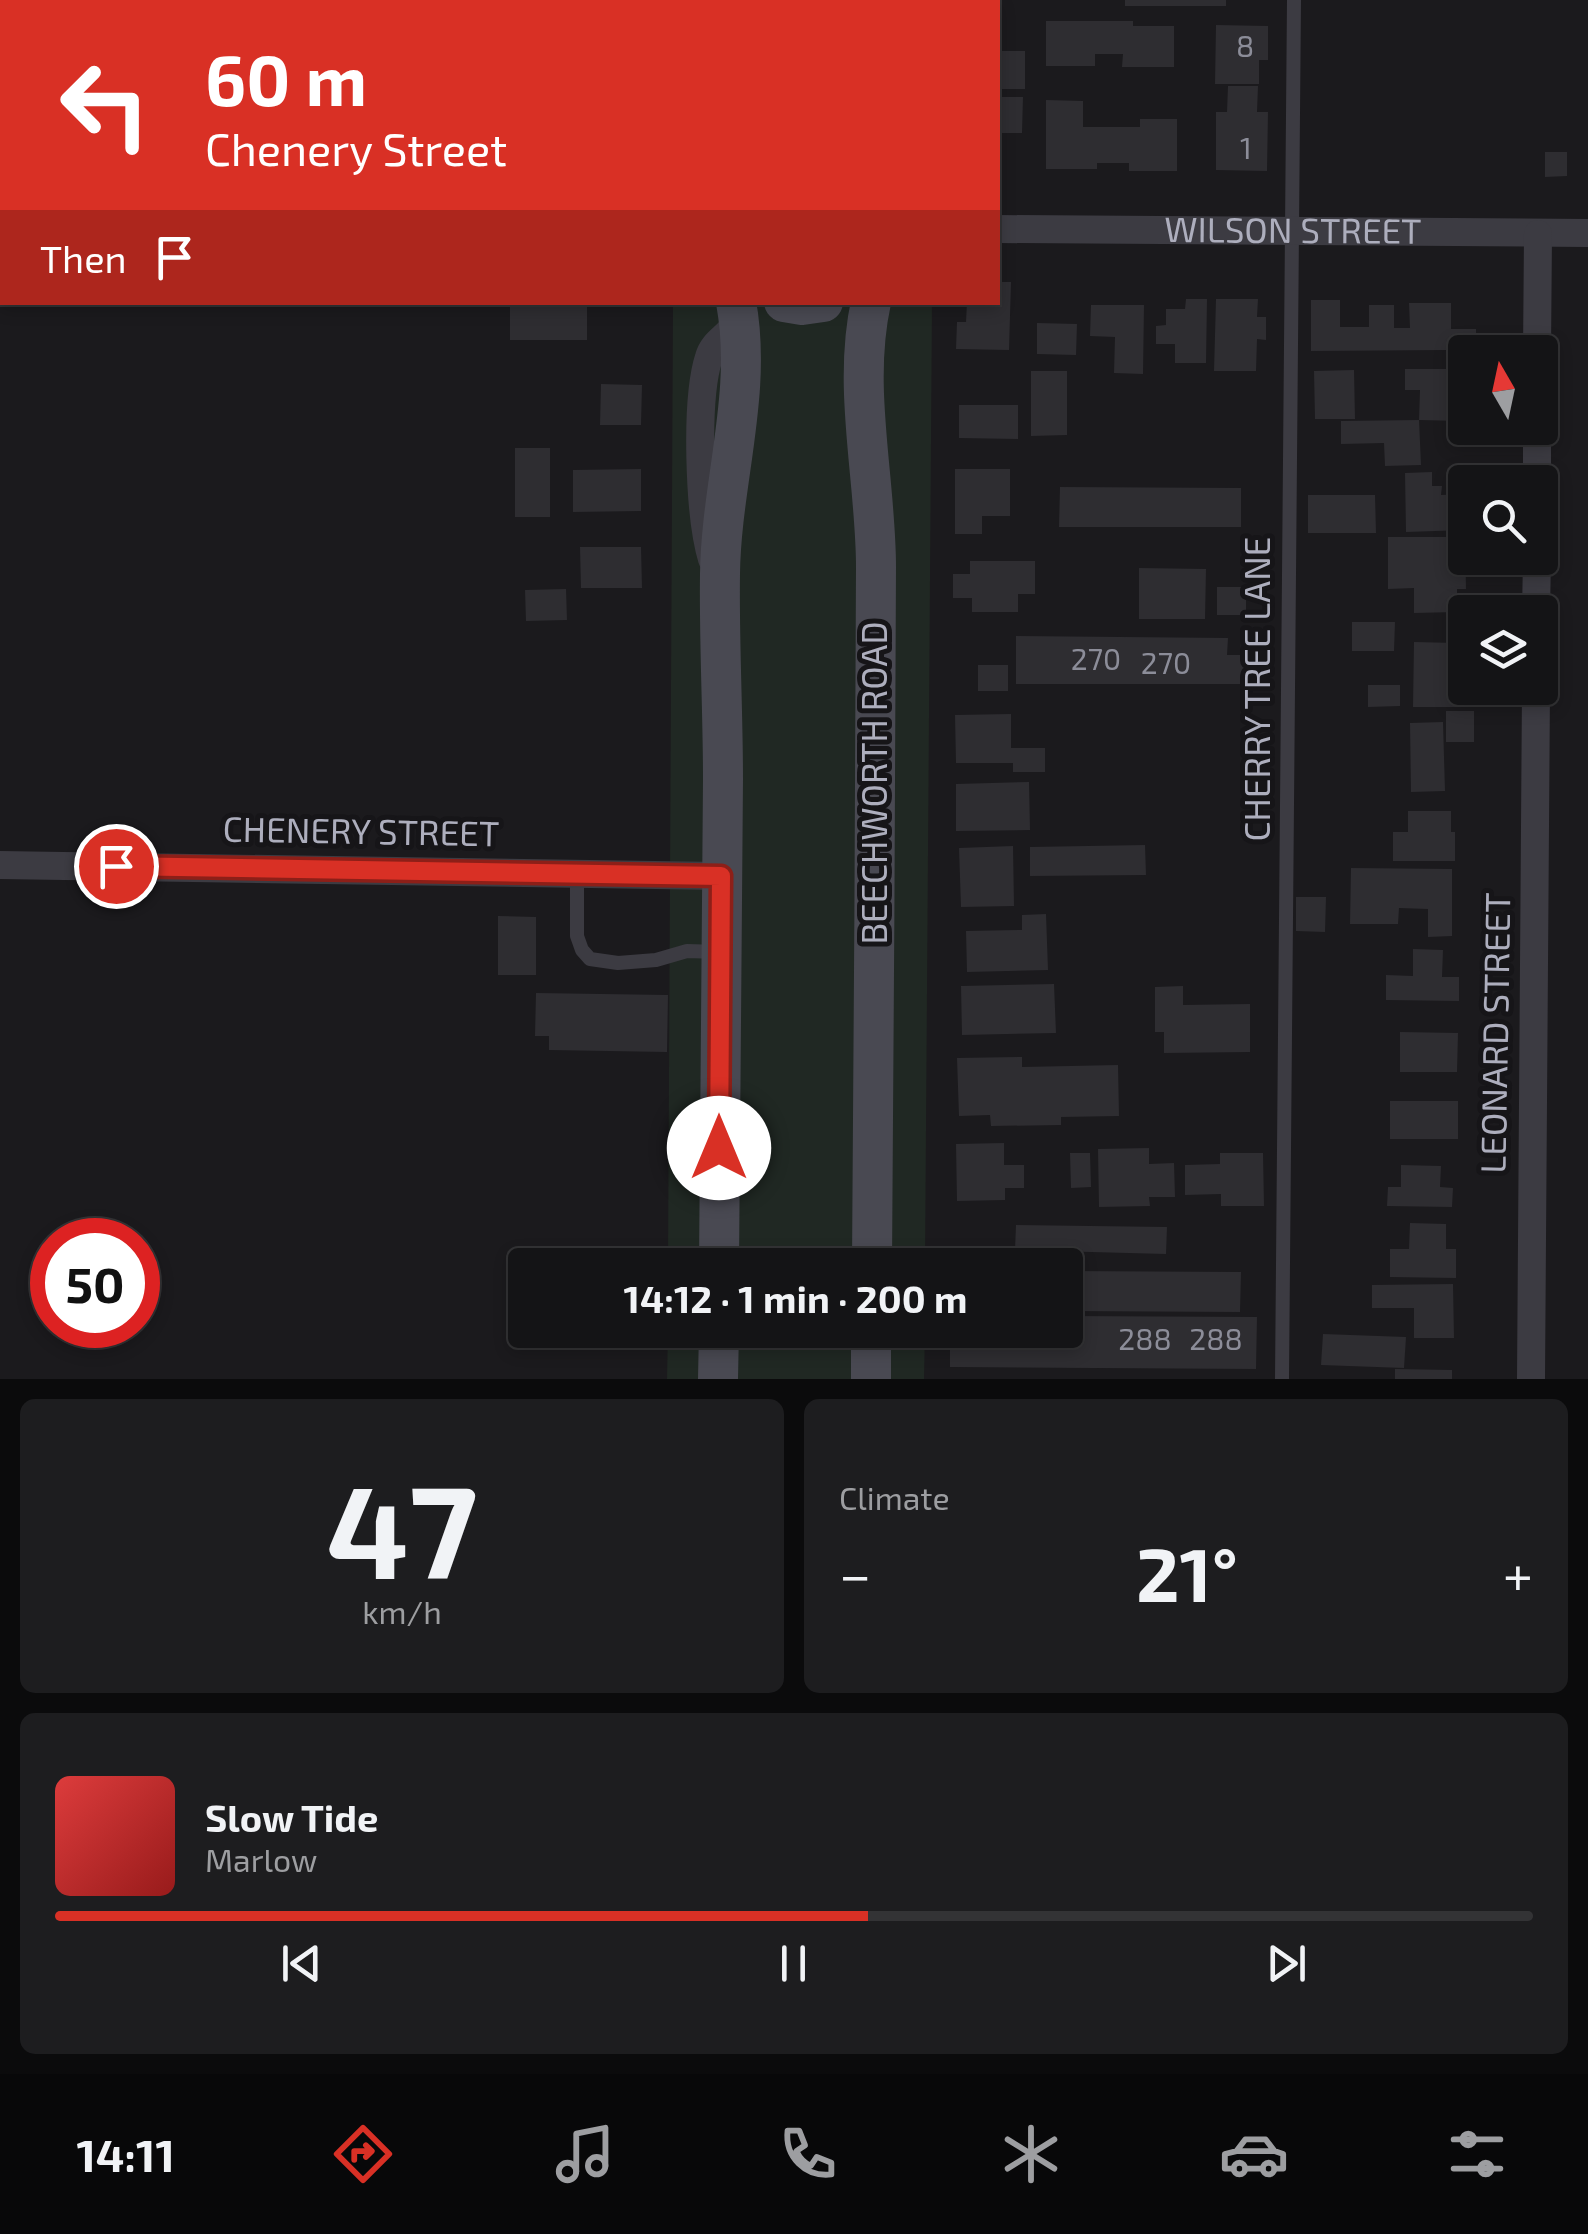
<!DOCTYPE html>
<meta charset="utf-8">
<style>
:root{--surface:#141416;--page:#1d1d1f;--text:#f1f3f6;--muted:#9d9ea1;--line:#333335;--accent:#d93025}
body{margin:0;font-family:"Exo 2",sans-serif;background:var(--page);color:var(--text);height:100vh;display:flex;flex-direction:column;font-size:38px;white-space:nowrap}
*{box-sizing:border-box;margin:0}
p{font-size:32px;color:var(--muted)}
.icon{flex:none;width:55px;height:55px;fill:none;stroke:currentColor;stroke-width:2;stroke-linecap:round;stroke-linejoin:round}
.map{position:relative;height:1379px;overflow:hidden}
.sheet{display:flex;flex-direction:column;gap:20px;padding:20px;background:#0b0b0c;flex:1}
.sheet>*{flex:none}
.banner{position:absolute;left:0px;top:0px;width:1000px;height:305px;box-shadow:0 5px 15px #0003,0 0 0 2px var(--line);background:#d93025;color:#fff;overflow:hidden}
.needle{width:65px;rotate:351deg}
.buttons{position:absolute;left:1448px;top:335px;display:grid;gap:20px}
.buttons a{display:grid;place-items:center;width:110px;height:110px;border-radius:10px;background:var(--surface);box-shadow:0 5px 15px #0003,0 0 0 2px var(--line);font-size:50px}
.speed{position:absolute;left:30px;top:1218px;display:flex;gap:20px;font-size:50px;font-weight:700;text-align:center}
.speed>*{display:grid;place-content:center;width:130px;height:130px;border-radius:50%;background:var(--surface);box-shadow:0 5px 15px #0003,0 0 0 2px var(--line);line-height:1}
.speed .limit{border:15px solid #d22;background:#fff;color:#111}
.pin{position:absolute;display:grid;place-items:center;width:85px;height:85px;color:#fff;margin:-42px;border:5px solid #fff;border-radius:50%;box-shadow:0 2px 10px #0007}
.me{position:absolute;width:110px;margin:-55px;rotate:0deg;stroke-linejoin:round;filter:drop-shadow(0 0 8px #0008)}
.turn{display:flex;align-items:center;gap:35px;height:210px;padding:0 40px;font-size:45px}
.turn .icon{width:130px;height:130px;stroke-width:2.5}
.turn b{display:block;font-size:70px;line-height:85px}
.then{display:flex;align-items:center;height:95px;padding:0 40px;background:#0003;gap:20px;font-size:38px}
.big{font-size:75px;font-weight:700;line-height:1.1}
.sheet .tile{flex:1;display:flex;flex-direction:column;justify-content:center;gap:15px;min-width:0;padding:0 35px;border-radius:15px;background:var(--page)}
.sheet .dial{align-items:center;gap:0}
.dial b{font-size:130px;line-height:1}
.song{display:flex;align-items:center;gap:30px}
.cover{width:120px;height:120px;border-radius:15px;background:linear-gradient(135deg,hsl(0 70% 55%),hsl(0 70% 35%))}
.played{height:10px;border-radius:5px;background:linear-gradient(90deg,var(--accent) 55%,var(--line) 55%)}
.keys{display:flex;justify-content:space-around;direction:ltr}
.heat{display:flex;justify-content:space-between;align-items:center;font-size:55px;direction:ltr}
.sheet .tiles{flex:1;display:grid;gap:20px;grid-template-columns:1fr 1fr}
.tile:last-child{grid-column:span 2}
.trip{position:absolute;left:508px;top:1248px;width:575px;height:100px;border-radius:10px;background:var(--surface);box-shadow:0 5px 15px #0003,0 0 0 2px var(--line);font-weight:700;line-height:100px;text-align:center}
.tab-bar{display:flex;height:160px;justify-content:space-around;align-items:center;background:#080809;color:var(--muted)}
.tab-bar .icon{width:70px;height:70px}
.tab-bar .on{color:var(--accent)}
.tab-bar b{font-size:45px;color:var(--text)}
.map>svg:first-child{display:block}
</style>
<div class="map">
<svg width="1588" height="1379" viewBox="0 0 1588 1379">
<rect width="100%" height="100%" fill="#1b1a1d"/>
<!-- green -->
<g fill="#202823">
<path d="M673,303h259l-7,962h-257z"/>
<path d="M668,1330h257l-1,49h-257z"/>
</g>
<!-- building -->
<g fill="#2e2d31">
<rect x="1125" y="0" width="101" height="6"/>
<path d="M1046,21h87v5h41v41h-52l1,-13h-28v12h-49z"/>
<path d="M1216,25l52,1v34h-9v24h-44z"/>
<rect x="998" y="51" width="27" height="38"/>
<path d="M1228,86h30l-1,26h11l-1,59 -51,-1v-58h11z"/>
<path d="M998,97h25l-1,36h-21v41h-3z"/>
<path d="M1046,100l37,1v26h57v-8h37v52h-48v-8h-32v6h-51z"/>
<path d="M1545,152h22v24l-22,1z"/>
<path d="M998,282h13l-2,68 -53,-1 1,-27h9l1,-20h31z"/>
<path d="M1186,299h21l-1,64h-31v-19h-19v-18l10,-1v-16h19z"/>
<path d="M1216,299h42l-1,18h9v23l-9,-1 -1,32h-42z"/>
<path d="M1311,300h29v27h29v-22h25v23h16l-1,-25h42v26h25v23h-11v8h-18v-10l-136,1z"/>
<rect x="510" y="302" width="77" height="38"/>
<path d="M1091,305h53l-1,69 -29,-1 1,-36 -25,-1z"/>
<path d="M1037,323l40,1 -1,31 -39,-1z"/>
<path d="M1405,369h60l-4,52 -42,-1 1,-30h-15z"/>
<path d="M1354,370l1,49h-40l-1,-48z"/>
<path d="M1031,371h36v64l-36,1z"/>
<path d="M601,384l41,1 -1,40h-41z"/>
<path d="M959,405h59v34l-59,-1z"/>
<path d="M1419,420l2,45 -36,1 -1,-23 -43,1v-23z"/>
<rect x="515" y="448" width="35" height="69"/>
<path d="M641,469v42l-68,1v-42z"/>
<path d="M955,469h55v47h-28v18h-27z"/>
<path d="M1432,472v14h10l-1,9 24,-1v36l-59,2 -1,-59z"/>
<path d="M1060,487l181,1v39h-182z"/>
<path d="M1308,495h67l1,38h-68z"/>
<path d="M1388,537h77l1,52h-9v23l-43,1v-25l-26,1z"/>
<path d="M580,547h61l1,41h-61z"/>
<path d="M970,561h65v33h-17v18h-46v-14h-19v-24h17z"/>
<path d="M1139,568l67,1 -1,50h-66z"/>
<rect x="1217" y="587" width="29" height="28"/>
<path d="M566,589l1,31 -41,1 -1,-31z"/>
<path d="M1352,622h43l-1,29h-42z"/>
<path d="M1016,636l212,2 -1,17h34v29h-245z"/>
<path d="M1414,642l43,1v15h8l1,49h-53z"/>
<rect x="978" y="665" width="30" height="26"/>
<path d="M1368,685h32v21l-32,1z"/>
<rect x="1446" y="711" width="28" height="31"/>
<path d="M1011,714v34h34v24h-32v-9h-57l-1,-48z"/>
<path d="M1443,722l2,69 -34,1 -1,-69z"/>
<path d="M1029,782l1,48 -74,1v-47z"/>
<path d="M1408,811h43v21h4v29h-62v-29h15z"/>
<path d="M1145,845l1,30 -116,1v-29z"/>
<path d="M1013,846l1,60 -53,1 -2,-59z"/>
<path d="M1351,868l101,1v67l-24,1v-28l-29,-1 -1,16h-48z"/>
<path d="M1296,897h30l-1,35 -29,-1z"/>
<path d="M1046,914l2,56 -81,2 -1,-41 56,-1v-15z"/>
<path d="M498,916l38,1v58h-38z"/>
<path d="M1413,949l30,1 -1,27h17v24l-73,-1v-25l27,1z"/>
<path d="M1054,984l2,49 -94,2 -1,-49z"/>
<path d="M1183,986v19l67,-1v48l-86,1v-21h-9v-45z"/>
<path d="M536,993l132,2 -1,57 -118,-2v-14h-14z"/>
<path d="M1400,1032l58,1 -1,39h-57z"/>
<path d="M1022,1057v10l96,-2 1,51 -58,1v8l-70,1 -1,-11 -31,1 -2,-58z"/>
<rect x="1390" y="1101" width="68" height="38"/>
<path d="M1004,1143v22h20v23h-19v12l-48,1 -1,-57z"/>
<path d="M1149,1148v16l25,-1 1,34h-26l1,9 -51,1 -1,-58z"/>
<path d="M1070,1153h20l1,34 -20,1z"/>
<path d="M1220,1153h43l1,53h-43v-12l-36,1v-30l35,-1z"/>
<path d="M1401,1165l40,1 -1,21 13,1 -1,19 -65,-1 1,-19h13z"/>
<path d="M1410,1223l36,1v25h10v29l-66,-1v-28h19z"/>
<path d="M1016,1225l151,2 -1,27 -151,-4z"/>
<rect x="955" y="1257" width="35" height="8"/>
<path d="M1065,1271l176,1 -1,40 -175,-1z"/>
<path d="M1453,1284l1,54h-40v-30h-42v-23z"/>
<path d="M1065,1316l192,1 -1,52 -306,-2v-37h115z"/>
<path d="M1323,1334l83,3 -2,31 -83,-3z"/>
<path d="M1395,1369l57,1v9h-57z"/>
</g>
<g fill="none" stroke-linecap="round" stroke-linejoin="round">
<!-- service -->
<g stroke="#3c3b42" stroke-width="14">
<path d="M577,873v63l5,14 8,9 28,4 38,-3 31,-9 32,1"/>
<path d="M1282,1379l12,-1379"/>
</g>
<!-- minor -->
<g stroke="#3c3b42" stroke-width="28">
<path d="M894,0l2,2"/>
<path d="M711,2v-2"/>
<path id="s1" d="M998,229l590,4"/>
<path d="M1537,352l1,-118"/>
<path d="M1537,482v-54"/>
<path d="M712,559c-13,-43 -17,-159 -3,-202 6,-20 25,-20 29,-44"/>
<path d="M1536,612l1,-54"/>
<path d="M0,865l721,11"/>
<path d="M1531,1379l5,-691"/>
</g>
<!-- tertiary -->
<path stroke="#3c3b42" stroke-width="35" d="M0,218h2"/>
<!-- secondary -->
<g stroke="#494952" stroke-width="40">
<path d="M737,0v2"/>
<path d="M867,2v-2"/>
<path d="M784,302l18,3 21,-3"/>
<path d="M871,302c-19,86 5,178 5,265 0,233 -3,465 -4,698"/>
<path d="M719,1265c0,-162 4,-324 4,-486 0,-68 -4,-137 -3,-205 1,-91 33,-181 16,-272"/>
<path d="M718,1379l1,-49"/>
<path d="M871,1379v-49"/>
</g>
</g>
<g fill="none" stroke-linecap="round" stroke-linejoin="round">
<!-- route casing -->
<g stroke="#8d1f18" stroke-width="25">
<path id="route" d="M116,866l605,10 -2,272"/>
</g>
<!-- route -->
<use href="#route" stroke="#d93025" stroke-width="18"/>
</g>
<g text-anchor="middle" stroke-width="10" stroke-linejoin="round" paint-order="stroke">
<!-- number labels -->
<g font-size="30" fill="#8c8d99">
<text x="1245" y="57">8</text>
<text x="1246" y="159">1</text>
<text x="1096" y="670">270</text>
<text x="1166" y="674">270</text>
<text x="1145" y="1350">288</text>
<text x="1216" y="1350">288</text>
</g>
<!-- street labels -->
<g font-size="35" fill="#adaebd" stroke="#161518">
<text dy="12" stroke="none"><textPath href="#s1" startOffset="295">WILSON STREET</textPath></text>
<text transform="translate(1258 689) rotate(-90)" y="12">CHERRY TREE LANE</text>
<text transform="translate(875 783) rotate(-90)" y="12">BEECHWORTH ROAD</text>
<text transform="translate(361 832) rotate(1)" y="12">CHENERY STREET</text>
<text transform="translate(1496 1033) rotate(-89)" y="12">LEONARD STREET</text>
</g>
</g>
</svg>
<div class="buttons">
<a><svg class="needle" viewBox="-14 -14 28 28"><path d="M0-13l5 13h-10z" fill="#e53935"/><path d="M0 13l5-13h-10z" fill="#9d9ea1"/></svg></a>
<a><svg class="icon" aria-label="search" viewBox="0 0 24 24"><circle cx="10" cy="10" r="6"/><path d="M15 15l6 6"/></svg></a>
<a><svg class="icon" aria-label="layers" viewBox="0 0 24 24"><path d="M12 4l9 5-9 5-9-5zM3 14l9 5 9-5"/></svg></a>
</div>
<div class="speed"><div class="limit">50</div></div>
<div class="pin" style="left:116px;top:866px;background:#d93025"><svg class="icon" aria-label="arrive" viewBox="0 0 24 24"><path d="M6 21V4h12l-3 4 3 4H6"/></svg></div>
<svg class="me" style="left:719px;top:1148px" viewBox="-20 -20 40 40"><circle r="19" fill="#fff"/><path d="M0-13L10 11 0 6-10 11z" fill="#d93025"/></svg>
<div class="trip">14:12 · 1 min · 200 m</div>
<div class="banner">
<div class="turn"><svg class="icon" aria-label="left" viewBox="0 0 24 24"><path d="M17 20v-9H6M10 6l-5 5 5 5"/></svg><div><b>60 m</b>Chenery Street</div></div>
<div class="then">Then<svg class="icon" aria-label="arrive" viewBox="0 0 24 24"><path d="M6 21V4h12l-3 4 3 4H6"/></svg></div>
</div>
</div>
<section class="sheet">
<div class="tiles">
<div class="tile dial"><b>47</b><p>km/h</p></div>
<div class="tile"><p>Climate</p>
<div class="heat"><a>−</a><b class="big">21°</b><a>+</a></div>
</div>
<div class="tile">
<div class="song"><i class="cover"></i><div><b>Slow Tide</b><p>Marlow</p></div></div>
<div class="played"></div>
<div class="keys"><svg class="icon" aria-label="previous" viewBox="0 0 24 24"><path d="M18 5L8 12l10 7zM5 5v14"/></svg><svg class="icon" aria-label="pause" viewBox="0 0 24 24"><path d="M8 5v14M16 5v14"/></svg><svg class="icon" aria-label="next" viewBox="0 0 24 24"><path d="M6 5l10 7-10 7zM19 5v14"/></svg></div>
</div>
</div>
</section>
<nav class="tab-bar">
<b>14:11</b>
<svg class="icon on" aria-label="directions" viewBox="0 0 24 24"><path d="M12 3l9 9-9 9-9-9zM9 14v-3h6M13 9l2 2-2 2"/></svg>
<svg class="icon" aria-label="music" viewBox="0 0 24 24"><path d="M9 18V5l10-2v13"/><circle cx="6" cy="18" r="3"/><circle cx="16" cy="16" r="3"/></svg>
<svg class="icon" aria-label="phone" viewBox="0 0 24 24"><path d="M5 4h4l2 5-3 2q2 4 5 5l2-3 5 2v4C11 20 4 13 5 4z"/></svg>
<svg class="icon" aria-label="climate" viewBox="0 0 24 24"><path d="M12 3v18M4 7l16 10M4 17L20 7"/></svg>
<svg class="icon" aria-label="car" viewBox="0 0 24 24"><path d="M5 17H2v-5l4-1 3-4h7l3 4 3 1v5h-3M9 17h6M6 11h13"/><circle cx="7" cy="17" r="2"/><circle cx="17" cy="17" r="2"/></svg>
<svg class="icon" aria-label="filters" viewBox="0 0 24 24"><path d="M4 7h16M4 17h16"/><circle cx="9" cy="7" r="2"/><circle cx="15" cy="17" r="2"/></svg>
</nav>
